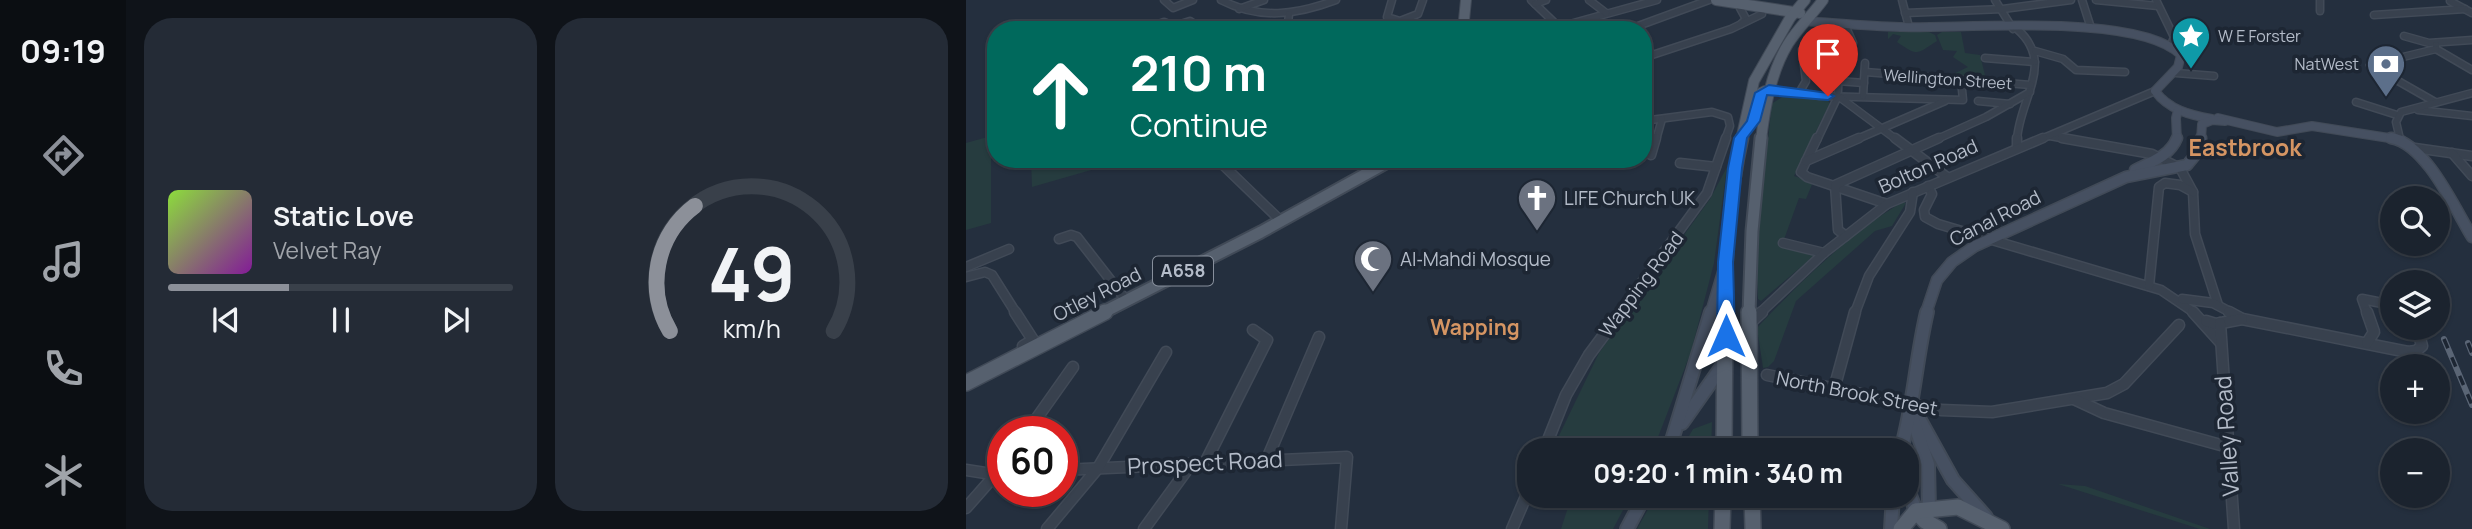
<!DOCTYPE html>
<meta charset="utf-8">
<style>
:root{--surface:#1b232e;--page:#242b36;--text:#f1f3f6;--muted:#a0a4aa;--line:#39404a;--accent:#8c9099}
body{margin:0;font-family:Manrope,sans-serif;background:var(--page);color:var(--text);height:100vh;display:flex;flex-direction:column;font-size:26px;white-space:nowrap}
*{box-sizing:border-box;margin:0}
p{font-size:23px;color:var(--muted)}
.icon{flex:none;width:38px;height:38px;fill:none;stroke:currentColor;stroke-width:2;stroke-linecap:round;stroke-linejoin:round}
.map{position:relative;flex:1;overflow:hidden}
.drawer{display:flex;flex-direction:column;gap:18px;padding:18px;background:#0f1319;width:840px}
.drawer>*{flex:none}
.guide{position:absolute;left:21px;top:21px;width:665px;height:147px;border-radius:28px;box-shadow:0 2px 5px #0004,0 0 0 2px var(--line);background:#00695c;color:#fff;overflow:hidden}
.tools{position:absolute;left:1414px;top:186px;display:grid;gap:14px}
.tools a{display:grid;place-items:center;width:70px;height:70px;border-radius:50%;background:var(--surface);box-shadow:0 2px 5px #0004,0 0 0 2px var(--line);font-size:35px}
.speed{position:absolute;left:21px;top:416px;display:flex;gap:14px;font-size:35px;font-weight:700;text-align:center}
.speed>*{display:grid;place-content:center;width:91px;height:91px;border-radius:50%;background:var(--surface);box-shadow:0 2px 5px #0004,0 0 0 2px var(--line);line-height:1}
.speed .limit{border:10px solid #d22;background:#fff;color:#111}
.pin{position:absolute;display:grid;place-items:center;width:60px;height:60px;color:#fff;margin:-72px -30px;border-radius:50% 50% 50% 0;rotate:-45deg;box-shadow:0 0 7px #0007}
.pin .icon{rotate:45deg}
.me{position:absolute;width:77px;margin:-38px;rotate:0deg;stroke-linejoin:round;filter:drop-shadow(0 0 5px #0008)}
.turn{display:flex;align-items:center;gap:24px;height:147px;padding:0 28px;font-size:32px}
.turn .icon{width:91px;height:91px;stroke-width:2.5}
.turn b{display:block;font-size:49px;line-height:60px}
.drawer .widget{flex:1;display:flex;flex-direction:column;justify-content:center;gap:10px;min-width:0;padding:0 24px;border-radius:28px;background:var(--page)}
.drawer .dial{align-items:center;gap:0}
.dial svg{height:182px;overflow:visible;fill:none;stroke:var(--line);stroke-width:7;stroke-linecap:round;text-anchor:middle}
.dial text{fill:var(--text);stroke:none}
.song{display:flex;align-items:center;gap:21px}
.cover{width:84px;height:84px;border-radius:10px;background:linear-gradient(135deg,hsl(90 70% 55%),hsl(290 70% 35%))}
.played{height:7px;border-radius:4px;background:linear-gradient(90deg,var(--accent) 35%,var(--line) 35%)}
.keys{display:flex;justify-content:space-around;direction:ltr}
.drawer .tiles{flex:1;display:grid;gap:18px;grid-template-columns:repeat(2,1fr)}
.trip{position:absolute;left:551px;top:438px;width:402px;height:70px;border-radius:28px;background:var(--surface);box-shadow:0 2px 5px #0004,0 0 0 2px var(--line);font-weight:700;line-height:70px;text-align:center}
main{display:flex;flex:1;min-height:0}
.dock{display:flex;flex-direction:column;width:126px;justify-content:space-around;align-items:center;background:#0b0e12;color:var(--muted)}
.dock .icon{width:49px;height:49px}
.dock .on{color:var(--accent)}
.dock b{font-size:32px;color:var(--text)}
.map>svg:first-child{display:block}
</style>
<main>
<nav class="dock">
<b>09:19</b>
<svg class="icon on" aria-label="directions" viewBox="0 0 24 24"><path d="M12 3l9 9-9 9-9-9zM9 14v-3h6M13 9l2 2-2 2"/></svg>
<svg class="icon" aria-label="music" viewBox="0 0 24 24"><path d="M9 18V5l10-2v13"/><circle cx="6" cy="18" r="3"/><circle cx="16" cy="16" r="3"/></svg>
<svg class="icon" aria-label="phone" viewBox="0 0 24 24"><path d="M5 4h4l2 5-3 2q2 4 5 5l2-3 5 2v4C11 20 4 13 5 4z"/></svg>
<svg class="icon" aria-label="climate" viewBox="0 0 24 24"><path d="M12 3v18M4 7l16 10M4 17L20 7"/></svg>
</nav>
<section class="drawer">
<div class="tiles">
<div class="widget">
<div class="song"><i class="cover"></i><div><b>Static Love</b><p>Velvet Ray</p></div></div>
<div class="played"></div>
<div class="keys"><svg class="icon" aria-label="previous" viewBox="0 0 24 24"><path d="M18 5L8 12l10 7zM5 5v14"/></svg><svg class="icon" aria-label="pause" viewBox="0 0 24 24"><path d="M8 5v14M16 5v14"/></svg><svg class="icon" aria-label="next" viewBox="0 0 24 24"><path d="M6 5l10 7-10 7zM19 5v14"/></svg></div>
</div>
<div class="widget dial"><svg viewBox="0 0 100 80">
<path d="M14 69A42 42 0 1 1 86 69"/>
<path d="M14 69A42 42 0 0 1 25 14" stroke="#8c9099"/>
<text x="50" y="56" font-size="32" font-weight="700">49</text>
<text x="50" y="72" font-size="11">km/h</text>
</svg></div>
</div>
</section>
<div class="map">
<svg width="1506" height="529" viewBox="0 0 1506 529">
<rect width="100%" height="100%" fill="#242f3e"/>
<!-- green -->
<g fill="#263c3f">
<path d="M922,32h41l6,3 2,6c-21,13 -18,16 -40,1l4,-6 -8,-2 -5,5z"/>
<path d="M976,32h19l4,21 15,2 6,24 -37,-3 19,-9 -15,-10 4,-6 -14,-1 -6,-15z"/>
<path d="M818,96l44,5 2,2 -36,73 19,6 -7,17 -7,-1 -17,47 33,10 -54,46 -3,-2c0,-20 -4,-42 -3,-64 2,-44 15,-87 16,-131z"/>
<path d="M25,136v87l-25,7v-87z"/>
<path d="M65,159h88v3l-87,25z"/>
<path d="M761,167l-13,96 -23,89 -38,98h-101l47,-97 111,-154z"/>
<path d="M937,202l3,1 -14,23 -17,5 -79,70 -22,60 -6,6 -5,1 -6,-40c39,-42 96,-98 146,-126z"/>
<path d="M746,422l-1,28h-30l12,-21z"/>
<path d="M1092,484l27,2 125,43h-10z"/>
<path d="M592,495h73l-18,34h-52l9,-28 -13,-3z"/>
<path d="M690,495h53l-1,34h-71z"/>
</g>
<g fill="none" stroke-linecap="round" stroke-linejoin="round">
<!-- street-far2 casing -->
<g stroke="#414a57" stroke-width="9">
<g id="street-far2">
<path d="M198,0l9,8 20,-8"/>
<path d="M255,0c39,20 75,15 115,0"/>
<path d="M426,0l-5,17 13,4 18,-7 5,-14"/>
<path d="M565,0l28,27 98,-27"/>
<path d="M623,0l17,13"/>
<path d="M936,0l7,27"/>
<path d="M1029,0l18,29"/>
<path d="M1116,0l9,28"/>
<path d="M1130,0l62,6"/>
<path d="M1190,0l18,37 -3,8"/>
<path d="M1354,0v11"/>
<path d="M1484,1l22,12"/>
<path d="M569,4l11,-4"/>
<path d="M774,8l6,11 -5,5"/>
<path d="M273,9l25,-9"/>
<path d="M939,13l98,-4 68,-9"/>
<path d="M323,14l-1,9 7,7"/>
<path d="M1408,15l91,-6"/>
<path d="M1051,29c39,34 2,70 0,111"/>
<path d="M176,30l22,-8 10,4 16,-5 13,9"/>
<path d="M439,30l36,-3"/>
<path d="M661,30l82,-30"/>
<path d="M1438,36l25,7 43,-3"/>
<path d="M1470,45v4l36,21"/>
<path d="M1069,51l28,8 13,11 49,2"/>
<path d="M677,58l88,-29 31,-15"/>
<path d="M1019,58l50,4"/>
<path d="M1404,65l65,37"/>
<path d="M1404,65l66,-16"/>
<path d="M899,72l166,13"/>
<path d="M1210,73l38,3"/>
<path d="M872,81l26,2"/>
<path d="M803,89l51,7 143,4 -2,-20"/>
<path d="M872,91l1,-33 10,1"/>
<path d="M833,93l7,-12 -4,-31 10,-5 41,-2 -8,-18"/>
<path d="M897,96l2,-33"/>
<path d="M1012,101l32,3"/>
<path d="M1390,102l41,13"/>
<path d="M1452,110l54,6"/>
<path d="M677,121l69,-9 16,5 2,9 -5,14"/>
<path d="M1084,136l22,4"/>
<path d="M1434,139l-4,-17 5,-10 71,-19"/>
<path d="M690,140l6,-21"/>
<path d="M851,140l21,-44 59,44"/>
<path d="M889,140l90,-39"/>
<path d="M969,140l51,-23 44,-25"/>
<path d="M1073,140l116,-49"/>
</g>
</g>
<!-- street-far1 casing -->
<g stroke="#414a57" stroke-width="11">
<g id="street-far1">
<path d="M851,138l-16,34 6,5 80,27"/>
<path d="M929,138l52,39"/>
<path d="M1096,138l90,16 28,14 13,24 2,42 23,71"/>
<path d="M1051,148v-10"/>
<path d="M1449,148l57,8"/>
<path d="M1486,153l20,23"/>
<path d="M685,155l5,-17"/>
<path d="M401,159l12,8"/>
<path d="M840,161l53,-23"/>
<path d="M714,163l36,4"/>
<path d="M257,165l57,55"/>
<path d="M962,186l4,8 -8,16 1,7 13,7 223,66 34,23"/>
<path d="M880,236l-8,-6 -3,-45 104,-47"/>
<path d="M93,239l12,-4 6,2 49,63"/>
<path d="M817,243l41,10"/>
<path d="M0,267l43,-18"/>
<path d="M0,277l19,-5 7,3 24,38"/>
<path d="M1183,286l10,-99 6,-4 15,2 13,7"/>
<path d="M1216,299l31,4 19,10"/>
<path d="M653,313l88,-120 19,-55"/>
<path d="M794,313l64,-60 63,-49 156,-66"/>
<path d="M889,313l14,-37 41,-64 3,-20"/>
<path d="M1401,313l-5,-14 30,6"/>
</g>
</g>
<!-- street casing -->
<g stroke="#414a57" stroke-width="13">
<g id="street">
<path d="M49,312l18,28 -10,6"/>
<path d="M1227,312l27,30"/>
<path d="M1263,312l13,7 166,33 8,-1 6,-5 -5,-19"/>
<path d="M1401,312l7,20 -7,11"/>
<path d="M1240,321l10,3 26,-5"/>
<path d="M1254,323l14,206"/>
<path d="M783,324l13,-12"/>
<path d="M801,375l174,35 51,2 115,-19 17,-9 55,-59"/>
<path d="M868,389l21,-77"/>
<path d="M1108,399l30,14 124,34"/>
<path d="M61,432l46,-65"/>
<path d="M578,450l22,-55 23,-40 32,-43"/>
<path d="M301,459l52,-122"/>
<path d="M239,463l62,-123 -14,-10"/>
<path d="M0,470l32,5"/>
<path d="M96,470l285,-13 -6,72"/>
<path d="M0,508l37,-42"/>
<path d="M81,529l51,-61 68,-116"/>
<path d="M178,529l48,-66"/>
<path d="M546,529l18,-42"/>
</g>
</g>
<!-- secondary-far2 casing -->
<g stroke="#414a57" stroke-width="10">
<g id="secondary-far2">
<path d="M838,21c32,2 64,5 96,6 63,2 238,-15 281,28l-3,12 -23,24c14,19 35,24 57,28"/>
<path d="M1252,118l59,14 35,-6 90,14"/>
<path d="M1211,140l-1,-22 2,-8"/>
<path d="M1235,140l1,-16 10,-4 13,1"/>
</g>
</g>
<!-- secondary-far1 casing -->
<g stroke="#414a57" stroke-width="13">
<g id="secondary-far1">
<path d="M1425,138c35,6 63,69 81,99"/>
<path d="M1169,170c16,-8 35,-14 42,-32"/>
<path d="M745,313l13,-44"/>
<path d="M960,313l11,-33 15,-18 23,-16 151,-69 61,-12 14,-17v-10"/>
</g>
</g>
<!-- secondary casing -->
<g stroke="#414a57" stroke-width="16">
<g id="secondary">
<path d="M946,406l41,74 33,37"/>
<path d="M945,414l17,50 1,45"/>
<path d="M716,423l43,-61"/>
<path d="M703,450l42,-138"/>
<path d="M935,450c13,-46 15,-92 26,-138"/>
<path d="M942,490l8,21"/>
<path d="M661,529l18,-34"/>
<path d="M925,529l2,-34"/>
</g>
</g>
<!-- primary-far2 casing -->
<g stroke="#414a57" stroke-width="12">
<g id="primary-far2">
<path d="M750,0l84,13"/>
<path d="M497,30l3,-30"/>
<path d="M777,135l9,-15 9,-27 4,-2"/>
<path d="M775,140l13,-59 36,-63 15,-18"/>
<path d="M795,140c4,-33 10,-68 27,-96 10,-16 24,-29 35,-44"/>
</g>
</g>
<!-- primary-far1 casing -->
<g stroke="#414a57" stroke-width="15">
<g id="primary-far1">
<path d="M136,313l159,-81 132,-73"/>
<path d="M759,313c1,-58 4,-118 17,-175"/>
<path d="M783,313l3,-82 9,-93"/>
</g>
</g>
<!-- primary casing -->
<g stroke="#414a57" stroke-width="18">
<g id="primary">
<path d="M783,312l1,138"/>
<path d="M0,383l139,-71"/>
<path d="M758,450l1,-138"/>
<path d="M786,495l1,34"/>
<path d="M950,511l9,10 14,8"/>
<path d="M756,529l1,-34"/>
<path d="M935,529l15,-18 42,-4 44,22"/>
</g>
</g>
<!-- street-far2 -->
<use href="#street-far2" stroke="#38414e" stroke-width="6"/>
<!-- street-far1 -->
<use href="#street-far1" stroke="#38414e" stroke-width="8"/>
<!-- street -->
<use href="#street" stroke="#38414e" stroke-width="10"/>
<!-- secondary-far2 -->
<use href="#secondary-far2" stroke="#465061" stroke-width="8"/>
<!-- secondary-far1 -->
<use href="#secondary-far1" stroke="#465061" stroke-width="10"/>
<!-- secondary -->
<use href="#secondary" stroke="#465061" stroke-width="12"/>
<!-- primary-far2 -->
<use href="#primary-far2" stroke="#56606e" stroke-width="10"/>
<!-- primary-far1 -->
<use href="#primary-far1" stroke="#56606e" stroke-width="11"/>
<!-- primary -->
<use href="#primary" stroke="#56606e" stroke-width="15"/>
<!-- rail casing -->
<g stroke="#5a6575" stroke-width="6">
<g id="rail">
<path d="M1478,339l28,66"/>
<path d="M1502,343l4,10"/>
</g>
</g>
<!-- rail -->
<use href="#rail" stroke="#1d2633" stroke-width="3.5" stroke-dasharray="10" stroke-linecap="butt"/>
</g>
<!-- route -->
<path fill="#1a73e8" stroke="#114b97" stroke-width="2" d="M803,85l59,8 6,3 -6,4 -61,-5 -7,26 -13,17 -5,30 -9,94 2,74 -3,5h-12l-3,-5 1,-74 10,-94 6,-30 13,-17 8,-28z"/>
<!-- icons -->
<defs>
<g id="sight-pin" transform="scale(2.0125)"><path d="M0 17L-7.5 6A9.5 9.5 0 1 1 7.5 6Z" fill="#0f9aa8" stroke="#1d2633"/><path d="M0-6L1.8-2.2L6-1.7L2.9 1.2L3.7 5.4L0 3.3L-3.7 5.4L-2.9 1.2L-6-1.7L-1.8-2.2Z" fill="#fff"/></g>
<g id="bank-pin" transform="scale(2.0125)"><path d="M0 17L-7.5 6A9.5 9.5 0 1 1 7.5 6Z" fill="#5c6f8a" stroke="#1d2633"/><path d="M-6-4H6V4H-6ZM0-2.3a2.3 2.3 0 1 0 0 4.6a2.3 2.3 0 1 0 0-4.6Z" fill="#fff"/></g>
<g id="church-pin" transform="scale(2.0125)"><path d="M0 17L-7.5 6A9.5 9.5 0 1 1 7.5 6Z" fill="#6b7280" stroke="#1d2633"/><path d="M-1.2-6h2.4v3.5h3.3v2.4h-3.3V6h-2.4V-.1h-3.3v-2.4h3.3Z" fill="#fff"/></g>
<g id="mosque-pin" transform="scale(2.0125)"><path d="M0 17L-7.5 6A9.5 9.5 0 1 1 7.5 6Z" fill="#6b7280" stroke="#1d2633"/><path d="M3.5-4.9A6 6 0 1 0 3.5 4.9A5 5 0 1 1 3.5-4.9Z" fill="#fff"/></g>
</defs>
<g fill-rule="evenodd">
<use href="#sight-pin" x="1225" y="36"/>
<use href="#bank-pin" x="1420" y="64"/>
<use href="#church-pin" x="571" y="198"/>
<use href="#mosque-pin" x="407" y="259"/>
</g>
<g text-anchor="middle" stroke-width="7" stroke-linejoin="round" paint-order="stroke">
<!-- far-poi labels -->
<g font-size="16" fill="#b4bcc9" stroke="#1d2633" text-anchor="start">
<text x="1252" y="42">W E Forster</text>
<text x="1393" y="70" text-anchor="end">NatWest</text>
</g>
<!-- far-street labels -->
<g font-size="16" fill="#b4bcc9" stroke="#1d2633">
<text transform="translate(982 79) rotate(4)" y="6">Wellington Street</text>
</g>
<!-- shield labels -->
<rect fill="#1d2633" stroke="#878f9c" stroke-width="2" x="187" y="256.5" width="60" height="29" rx="5"/>
<g font-size="18" font-weight="bold" fill="#b4bcc9">
<text x="217" y="277">A658</text>
</g>
<!-- street labels -->
<g font-size="19" fill="#b4bcc9" stroke="#1d2633">
<text transform="translate(962 166) rotate(-24)" y="7">Bolton Road</text>
<text transform="translate(1029 218) rotate(-27)" y="7">Canal Road</text>
<text transform="translate(675 284) rotate(-53)" y="7">Wapping Road</text>
<text transform="translate(131 294) rotate(-27)" y="7">Otley Road</text>
<text transform="translate(891 393) rotate(11)" y="7">North Brook Street</text>
</g>
<!-- poi labels -->
<g font-size="19" fill="#b4bcc9" stroke="#1d2633" text-anchor="start">
<text x="598" y="205">LIFE Church UK</text>
<text x="434" y="266">Al‐Mahdi Mosque</text>
</g>
<!-- neighbourhood labels -->
<g font-size="21" font-weight="bold" fill="#d59563" stroke="#1d2633">
<text x="509" y="335">Wapping</text>
</g>
<!-- quarter labels -->
<g font-size="23" font-weight="bold" fill="#d59563" stroke="#1d2633">
<text x="1279" y="156">Eastbrook</text>
</g>
<!-- near-street labels -->
<g font-size="23" fill="#b4bcc9" stroke="#1d2633">
<text transform="translate(1261 436) rotate(-94)" y="8">Valley Road</text>
<text transform="translate(239 463) rotate(-3)" y="8">Prospect Road</text>
</g>
</g>
</svg>
<div class="tools">
<a><svg class="icon" aria-label="search" viewBox="0 0 24 24"><circle cx="10" cy="10" r="6"/><path d="M15 15l6 6"/></svg></a>
<a><svg class="icon" aria-label="layers" viewBox="0 0 24 24"><path d="M12 4l9 5-9 5-9-5zM3 14l9 5 9-5"/></svg></a>
<a>+</a>
<a>−</a>
</div>
<div class="speed"><div class="limit">60</div></div>
<div class="pin" style="left:862px;top:96px;background:#d93025"><svg class="icon" aria-label="arrive" viewBox="0 0 24 24"><path d="M6 21V4h12l-3 4 3 4H6"/></svg></div>
<svg class="me" style="left:760px;top:336px" viewBox="-20 -20 40 40"><path d="M0-17L14 15 0 8-14 15z" fill="#1a73e8" stroke="#fff" stroke-width="4"/></svg>
<div class="trip">09:20 · 1 min · 340 m</div>
<div class="guide">
<div class="turn"><svg class="icon" aria-label="ahead" viewBox="0 0 24 24"><path d="M12 20V5M6 11l6-6 6 6"/></svg><div><b>210 m</b>Continue</div></div>
</div>
</div>
</main>
